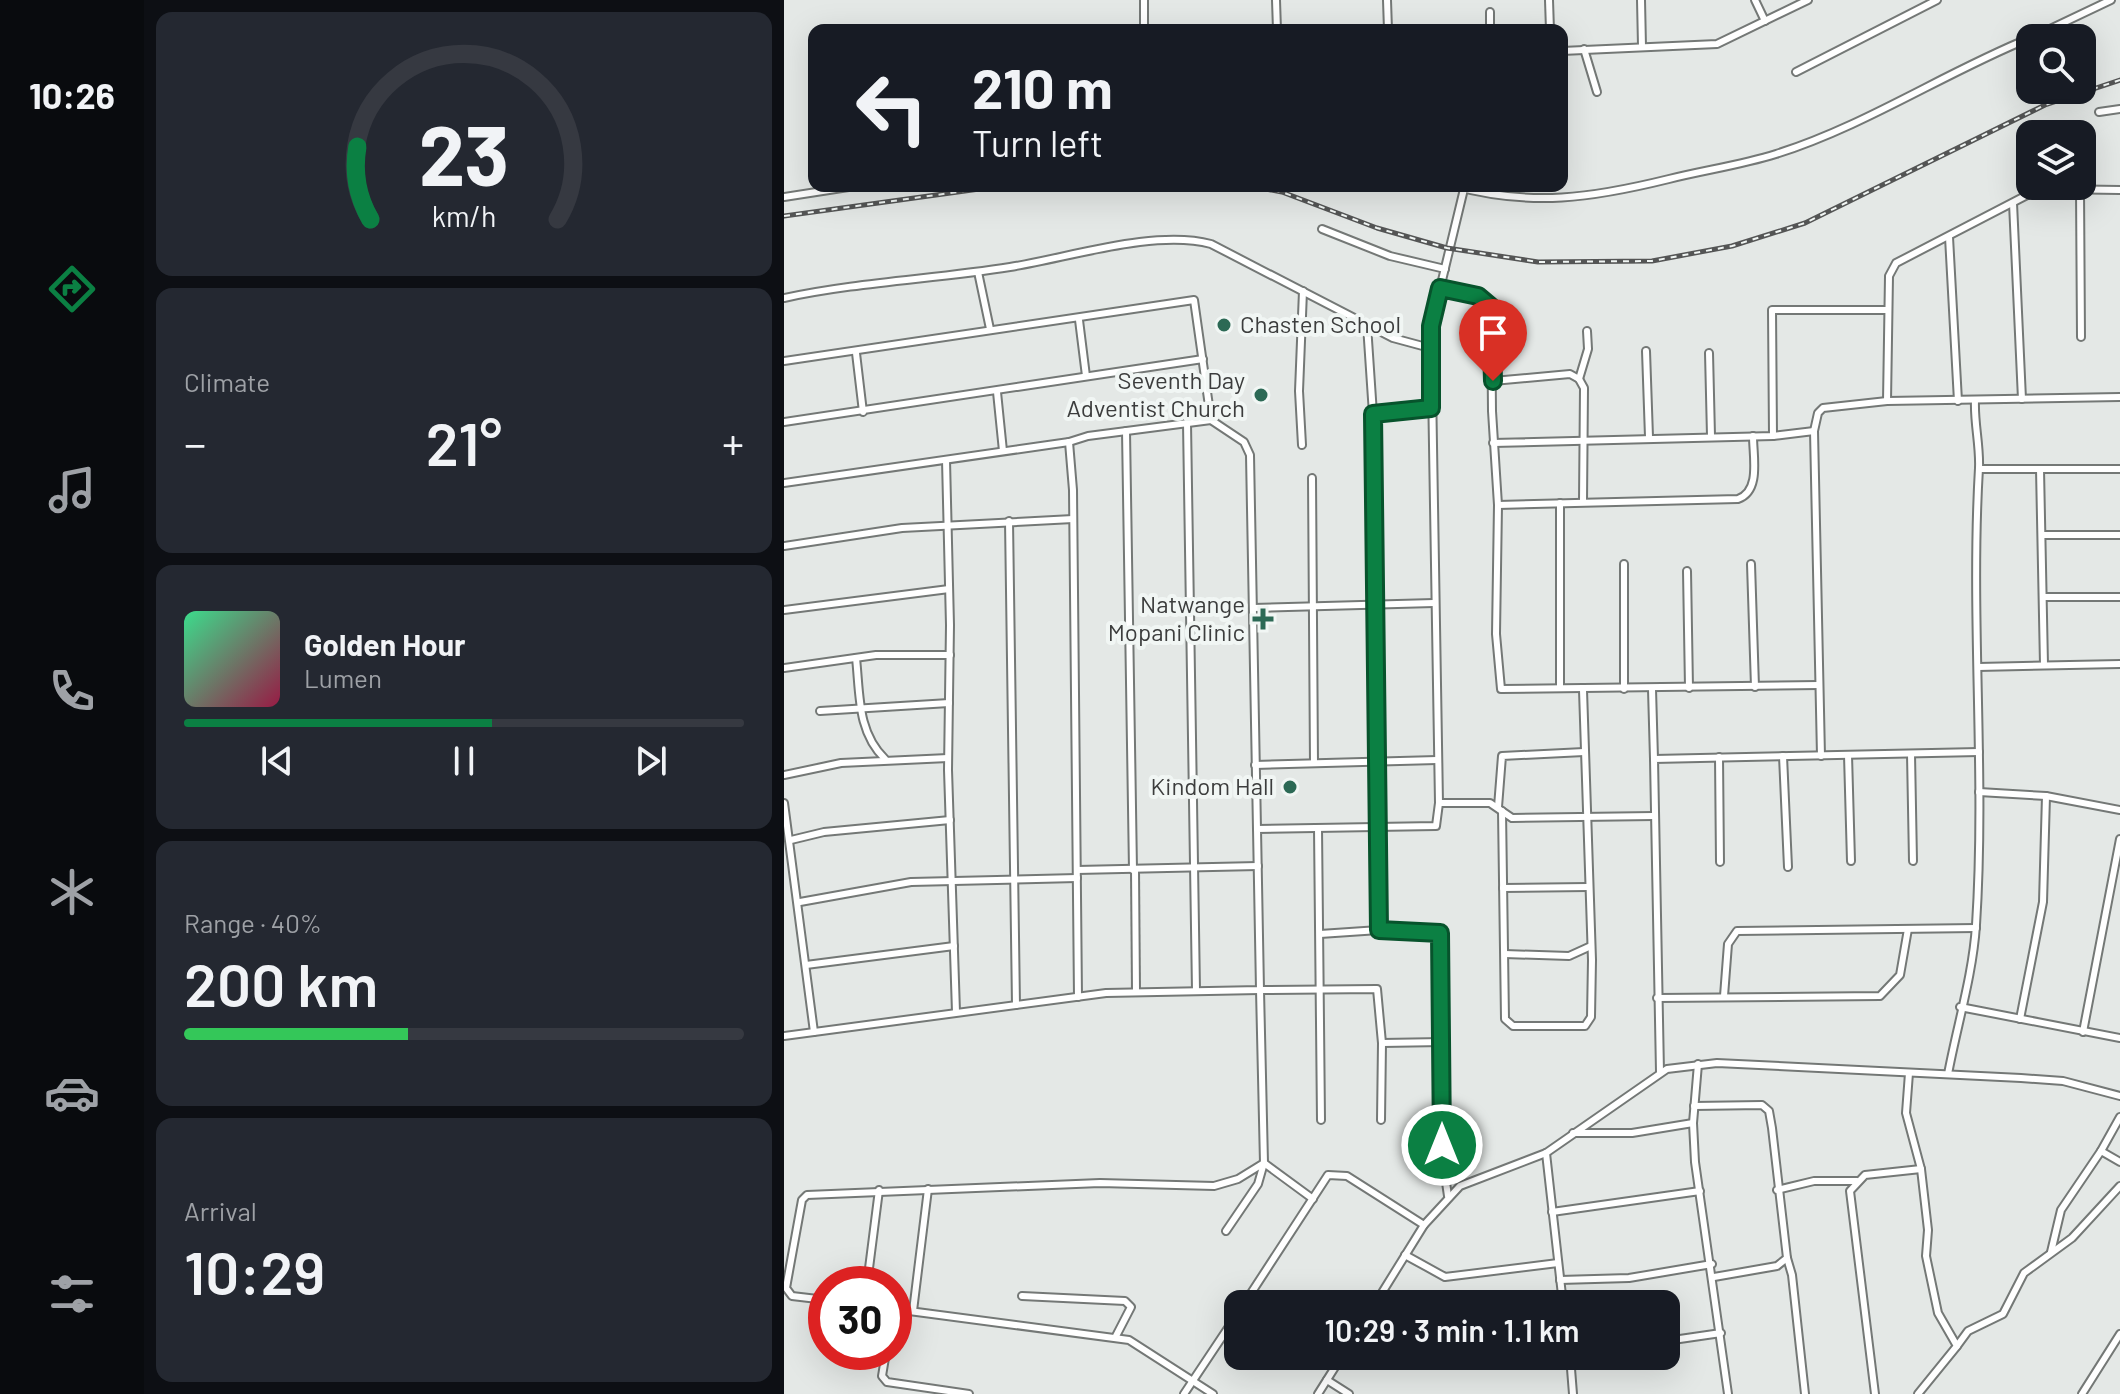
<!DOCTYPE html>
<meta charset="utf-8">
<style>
:root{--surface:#171b24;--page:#242831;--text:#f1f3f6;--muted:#9ea1a6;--line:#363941;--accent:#0b8043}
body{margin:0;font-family:Barlow,sans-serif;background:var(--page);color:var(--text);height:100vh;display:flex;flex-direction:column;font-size:30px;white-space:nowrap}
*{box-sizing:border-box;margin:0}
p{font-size:26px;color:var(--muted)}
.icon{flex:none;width:44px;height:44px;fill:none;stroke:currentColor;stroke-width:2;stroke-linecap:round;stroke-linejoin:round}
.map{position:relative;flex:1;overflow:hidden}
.sheet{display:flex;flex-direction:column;gap:12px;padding:12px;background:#0d0f14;width:640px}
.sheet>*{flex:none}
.guide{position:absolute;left:24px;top:24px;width:760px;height:168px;border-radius:16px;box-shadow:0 8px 32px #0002;background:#171b24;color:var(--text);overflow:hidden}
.tools{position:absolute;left:1232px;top:24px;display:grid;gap:16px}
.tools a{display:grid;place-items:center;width:80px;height:80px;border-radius:16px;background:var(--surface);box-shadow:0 8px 32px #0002;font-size:40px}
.speed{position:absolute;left:24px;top:1266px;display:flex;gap:16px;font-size:40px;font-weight:700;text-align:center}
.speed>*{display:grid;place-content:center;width:104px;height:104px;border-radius:50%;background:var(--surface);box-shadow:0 8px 32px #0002;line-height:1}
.speed .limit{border:12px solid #d22;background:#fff;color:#111}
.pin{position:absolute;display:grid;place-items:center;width:68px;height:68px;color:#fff;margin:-82px -34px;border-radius:50% 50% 50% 0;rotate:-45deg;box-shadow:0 0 8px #0007}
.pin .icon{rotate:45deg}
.me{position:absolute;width:88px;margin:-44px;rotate:0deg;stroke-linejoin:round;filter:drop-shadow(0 0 6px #0008)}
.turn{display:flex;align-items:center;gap:28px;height:168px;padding:0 32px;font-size:36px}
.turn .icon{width:104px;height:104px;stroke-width:2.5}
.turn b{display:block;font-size:56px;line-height:68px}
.big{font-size:60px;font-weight:600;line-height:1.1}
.sheet .card{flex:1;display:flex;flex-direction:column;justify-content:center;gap:12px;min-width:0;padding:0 28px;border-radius:16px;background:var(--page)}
.sheet .dial{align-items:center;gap:0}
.dial svg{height:208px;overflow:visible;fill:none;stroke:var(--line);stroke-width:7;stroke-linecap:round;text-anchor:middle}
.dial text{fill:var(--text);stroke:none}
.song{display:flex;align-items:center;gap:24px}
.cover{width:96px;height:96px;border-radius:12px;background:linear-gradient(135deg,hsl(150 70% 55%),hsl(340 70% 35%))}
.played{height:8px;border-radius:4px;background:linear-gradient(90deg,var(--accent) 55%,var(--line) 55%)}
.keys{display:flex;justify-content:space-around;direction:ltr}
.heat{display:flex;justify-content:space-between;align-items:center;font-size:44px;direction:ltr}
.charge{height:12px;border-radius:6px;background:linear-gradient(90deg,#34c759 40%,var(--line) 0)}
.trip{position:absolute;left:440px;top:1290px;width:456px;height:80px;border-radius:16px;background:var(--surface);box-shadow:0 8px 32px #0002;font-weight:600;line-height:80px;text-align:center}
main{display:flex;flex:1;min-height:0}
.tabs{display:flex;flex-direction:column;width:144px;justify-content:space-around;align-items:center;background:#090b0e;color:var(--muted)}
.tabs .icon{width:56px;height:56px}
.tabs .active{color:var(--accent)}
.tabs b{font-size:36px;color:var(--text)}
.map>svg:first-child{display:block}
</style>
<main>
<nav class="tabs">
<b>10:26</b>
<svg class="icon active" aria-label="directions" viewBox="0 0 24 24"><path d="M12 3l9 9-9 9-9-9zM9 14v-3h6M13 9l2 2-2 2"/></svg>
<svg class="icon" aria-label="music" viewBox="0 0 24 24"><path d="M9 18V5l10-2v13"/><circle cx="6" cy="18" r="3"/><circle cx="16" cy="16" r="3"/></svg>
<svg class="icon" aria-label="phone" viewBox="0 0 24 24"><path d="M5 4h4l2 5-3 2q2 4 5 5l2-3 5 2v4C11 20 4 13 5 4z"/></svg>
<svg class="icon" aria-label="climate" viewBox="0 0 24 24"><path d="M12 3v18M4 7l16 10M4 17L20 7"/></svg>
<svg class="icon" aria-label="car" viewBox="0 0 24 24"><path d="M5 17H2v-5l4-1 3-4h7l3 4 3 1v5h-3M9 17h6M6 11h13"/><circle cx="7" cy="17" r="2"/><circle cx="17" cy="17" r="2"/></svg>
<svg class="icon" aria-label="filters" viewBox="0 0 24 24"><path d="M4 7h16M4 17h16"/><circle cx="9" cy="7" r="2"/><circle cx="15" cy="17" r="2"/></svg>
</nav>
<section class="sheet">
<div class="card dial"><svg viewBox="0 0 100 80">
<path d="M14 69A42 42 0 1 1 86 69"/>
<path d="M14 69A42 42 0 0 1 9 41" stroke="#0b8043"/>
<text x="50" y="56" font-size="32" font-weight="700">23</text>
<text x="50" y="72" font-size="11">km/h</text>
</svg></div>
<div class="card"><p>Climate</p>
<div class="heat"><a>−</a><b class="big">21°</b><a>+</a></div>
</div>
<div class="card">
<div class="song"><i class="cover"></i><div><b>Golden Hour</b><p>Lumen</p></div></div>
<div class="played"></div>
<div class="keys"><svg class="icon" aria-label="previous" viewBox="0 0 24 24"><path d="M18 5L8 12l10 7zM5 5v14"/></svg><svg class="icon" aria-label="pause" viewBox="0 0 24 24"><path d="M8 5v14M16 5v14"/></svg><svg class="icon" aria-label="next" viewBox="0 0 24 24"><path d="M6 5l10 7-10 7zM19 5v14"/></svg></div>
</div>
<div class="card"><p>Range · 40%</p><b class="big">200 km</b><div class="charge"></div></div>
<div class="card"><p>Arrival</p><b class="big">10:29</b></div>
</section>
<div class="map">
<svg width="1336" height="1394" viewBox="0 0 1336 1394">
<rect width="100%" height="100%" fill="#e4e8e6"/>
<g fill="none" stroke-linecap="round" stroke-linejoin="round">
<!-- minor casing -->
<g stroke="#747876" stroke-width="10">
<g id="minor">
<path d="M492,0l1,30"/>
<path d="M603,0l1,30"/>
<path d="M765,0l1,30"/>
<path d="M857,0l1,46"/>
<path d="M971,0l10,21"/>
<path d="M706,12v18"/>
<path d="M360,30v-30"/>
<path d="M1247,38l80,-38"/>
<path d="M800,49l13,43"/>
<path d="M778,51l155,-7 91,-44"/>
<path d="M1012,72l141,-72"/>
<path d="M1315,112l21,-3"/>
<path d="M670,186c78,21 138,12 215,-7 36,-9 72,-14 107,-25 89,-28 168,-81 254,-116"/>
<path d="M1296,189l1,148"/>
<path d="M0,197l71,-11"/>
<path d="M1229,203l9,196"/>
<path d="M538,229l68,27 55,13"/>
<path d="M1165,237l9,164"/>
<path d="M194,272l12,57"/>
<path d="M656,288l38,8 13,11 1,104 6,94 -2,129 5,55 318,-4"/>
<path d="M0,298c74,-16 151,-19 226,-31 58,-9 144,-38 201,-23l182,94 37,10"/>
<path d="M295,320l7,56"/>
<path d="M583,325l6,89 -2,64 8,452"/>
<path d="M862,351l3,86"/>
<path d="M72,353l7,59"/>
<path d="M925,353l2,83"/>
<path d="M0,361l410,-61 17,120 33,22 6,13 7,374"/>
<path d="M795,379l9,-30 -1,-18"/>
<path d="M709,381l77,-7 9,5 5,9 -1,113"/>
<path d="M213,392l6,59"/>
<path d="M1103,401l2,-125 7,-13 135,-70 20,-4 69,1"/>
<path d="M589,414l58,-6"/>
<path d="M0,422l419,-63"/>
<path d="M403,423l9,567"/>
<path d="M342,431l7,439"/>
<path d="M989,436l-1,-126h116"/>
<path d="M285,442l4,48 5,507"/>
<path d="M709,443l280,-7 41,-5"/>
<path d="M518,445l-3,-54 4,-100"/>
<path d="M162,460l4,165 -2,145 8,242"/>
<path d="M1195,469h141"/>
<path d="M1256,469l4,196"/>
<path d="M528,478l2,285"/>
<path d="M0,483l285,-41 19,-6 123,-16"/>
<path d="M776,503v185"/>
<path d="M714,505l240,-6c23,-8 15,-42 15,-63"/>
<path d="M225,521l7,484"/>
<path d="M1258,535h78"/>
<path d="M0,546l118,-18 171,-9"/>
<path d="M840,564v125"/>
<path d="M967,564l4,123"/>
<path d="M903,571l2,117"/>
<path d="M1259,597h77"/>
<path d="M469,608l181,-5"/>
<path d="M0,610l165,-21"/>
<path d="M72,658c4,36 1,74 29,101"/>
<path d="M1194,667l142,-3"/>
<path d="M0,668l92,-13h74"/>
<path d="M868,689l2,70"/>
<path d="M36,711l129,-8"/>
<path d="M1127,754l2,107"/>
<path d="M1064,755l3,106"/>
<path d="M999,756l5,111"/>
<path d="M1037,756l-7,-325 4,-18 5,-5 64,-7 233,-4"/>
<path d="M935,757l1,105"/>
<path d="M471,765l182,-5"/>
<path d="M0,775l57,-12 107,-5"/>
<path d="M1195,792l67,4 74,14"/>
<path d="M0,803l30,229"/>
<path d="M655,803h51l22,15 142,-2"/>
<path d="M714,807l4,-51 82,-4"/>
<path d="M718,811l3,208 8,7h72l6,-9 1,-57 -9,-270"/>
<path d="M534,828l3,292"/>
<path d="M7,840l33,-8 126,-12"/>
<path d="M293,870l181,-4"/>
<path d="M351,870l1,121"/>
<path d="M719,888l85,-1"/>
<path d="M16,902l111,-20 166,-4"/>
<path d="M536,934l59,-4 61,3 3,229 5,34"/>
<path d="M721,954l64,2 22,-10"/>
<path d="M22,965l148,-19"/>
<path d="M940,996l4,-52 9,-13 239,-3"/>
<path d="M873,998l223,-2 20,-21 8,-46"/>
<path d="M1176,1007l160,31"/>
<path d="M1236,1019l23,-117 3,-106"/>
<path d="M1299,1032l37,-193"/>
<path d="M0,1036l322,-43 154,-3 -3,-161 179,-3 3,-23 -8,-477 33,-137"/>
<path d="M598,1043l61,-1"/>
<path d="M914,1064l-5,59 2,39 33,232"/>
<path d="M876,1072l-6,-313 325,-7"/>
<path d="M1125,1073l-3,40 15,56 7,61 -2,26 12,57 19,33 -39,48"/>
<path d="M1164,1074c9,-48 25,-100 28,-149 10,-153 -6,-305 3,-457 1,-23 -5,-45 -4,-67"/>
<path d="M910,1106l68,-1 7,6 3,17 15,130 -10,8 -63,11"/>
<path d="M789,1133h59l61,-10"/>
<path d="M1317,1151l19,-34"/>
<path d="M762,1153l17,151"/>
<path d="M480,1163l49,36"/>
<path d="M993,1190l37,-9h43"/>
<path d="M768,1212l148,-21"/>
<path d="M442,1231l32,-47 6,-21 -4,-173 117,-1 5,54 -1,77"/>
<path d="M1267,1252l10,-42 40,-59 19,11"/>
<path d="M621,1255l40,22 113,-14"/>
<path d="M1003,1258l5,17 13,119"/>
<path d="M776,1280l69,-2 83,-14"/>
<path d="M83,1284l12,-94"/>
<path d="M238,1296l103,5 6,6 -15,29"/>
<path d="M42,1300l-34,-4 -6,-8 16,-88 5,-5 293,-12 114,3 24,-7 26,-16"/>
<path d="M460,1304l84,-129 19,1 77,49"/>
<path d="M591,1304l49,-79 36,-39 86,-33 121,-84 50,-6 304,15 42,3 57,15"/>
<path d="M110,1309l235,31 84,54"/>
<path d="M129,1311l15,-122"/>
<path d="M882,1341l55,-8"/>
<path d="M1173,1346l11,-15 35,-17 21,-41 48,-35 48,-52"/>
<path d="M102,1352l-4,24 5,6 82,12"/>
<path d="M786,1356l3,38"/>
<path d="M543,1380l22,14"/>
<path d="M400,1394l54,-81"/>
<path d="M534,1394l24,-38"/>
<path d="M1091,1394l-25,-203 15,-16 56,-6"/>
<path d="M1298,1394l38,-60"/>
</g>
</g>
<!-- minor -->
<use href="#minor" stroke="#fff" stroke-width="6"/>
<!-- rail casing -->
<g stroke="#545555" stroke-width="5">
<g id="rail">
<path d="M466,186l32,6 95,36 70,20 91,14 114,-1 80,-15 73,-23 240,-118 75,-25"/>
<path d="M0,216l217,-30"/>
</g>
</g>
<!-- rail -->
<use href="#rail" stroke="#f1f6f4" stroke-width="2" stroke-dasharray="6" stroke-linecap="butt"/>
</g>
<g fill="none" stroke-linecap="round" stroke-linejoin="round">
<!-- route casing -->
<g stroke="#07532c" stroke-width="20">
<path id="route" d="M658,1145l-2,-212 -61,-3 -6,-516 58,-6v-82l9,-38 38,8 13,11 2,74"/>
</g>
<!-- route -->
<use href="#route" stroke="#0b8043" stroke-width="14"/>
</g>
<!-- markers -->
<g fill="#2c6955" stroke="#f1f6f4" stroke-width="3">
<circle cx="440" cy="325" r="8"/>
<circle cx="477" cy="395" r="8"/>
<path d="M475 607h8v8h8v8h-8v8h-8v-8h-8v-8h8z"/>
<circle cx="506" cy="787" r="8"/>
</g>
<g text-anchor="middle" stroke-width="8" stroke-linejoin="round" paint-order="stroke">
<!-- poi labels -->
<g font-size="24" fill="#3c3d3d" stroke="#f1f6f4" text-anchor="end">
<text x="456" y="333" text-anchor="start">Chasten School</text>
<text x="461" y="389">Seventh Day<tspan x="461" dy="28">Adventist Church</tspan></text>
<text x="461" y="613">Natwange<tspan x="461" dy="28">Mopani Clinic</tspan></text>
<text x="490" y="795">Kindom Hall</text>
</g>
</g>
</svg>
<div class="tools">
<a><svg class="icon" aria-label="search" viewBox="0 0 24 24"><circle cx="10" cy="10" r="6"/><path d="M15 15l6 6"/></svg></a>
<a><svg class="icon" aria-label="layers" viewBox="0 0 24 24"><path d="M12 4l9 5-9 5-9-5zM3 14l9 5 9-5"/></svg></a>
</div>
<div class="speed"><div class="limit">30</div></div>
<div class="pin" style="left:709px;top:381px;background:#d93025"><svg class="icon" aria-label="arrive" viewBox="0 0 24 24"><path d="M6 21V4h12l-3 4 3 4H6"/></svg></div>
<svg class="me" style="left:658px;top:1145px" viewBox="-20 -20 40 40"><circle r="17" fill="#0b8043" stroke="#fff" stroke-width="3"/><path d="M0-11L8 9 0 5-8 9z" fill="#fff"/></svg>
<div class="trip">10:29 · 3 min · 1.1 km</div>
<div class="guide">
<div class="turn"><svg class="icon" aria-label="left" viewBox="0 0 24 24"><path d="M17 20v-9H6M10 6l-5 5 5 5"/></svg><div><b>210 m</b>Turn left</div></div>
</div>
</div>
</main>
